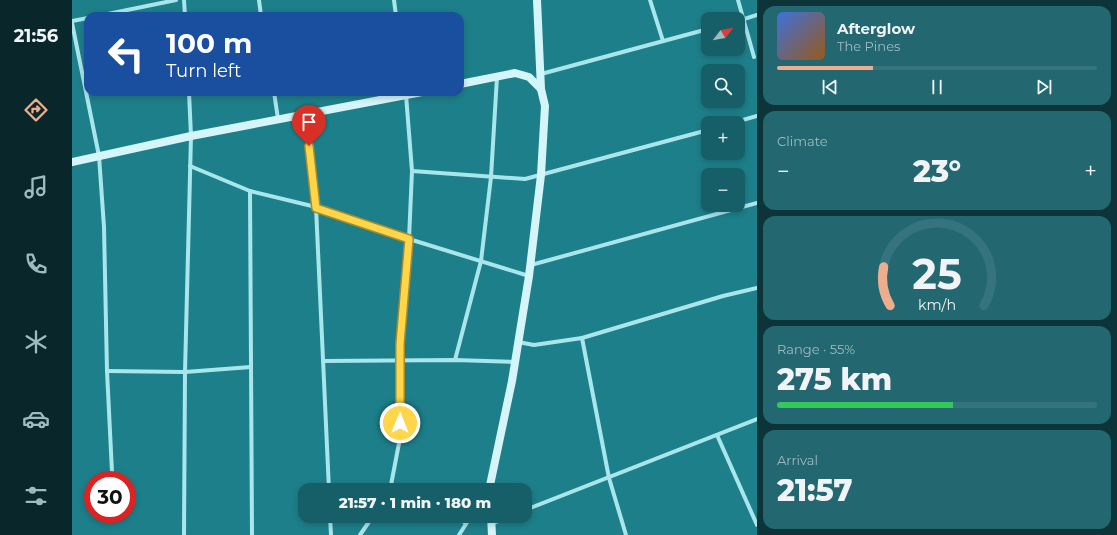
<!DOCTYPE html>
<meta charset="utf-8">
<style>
:root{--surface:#165f68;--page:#236871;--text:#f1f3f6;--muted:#9ebbc0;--line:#35747c;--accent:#eead8d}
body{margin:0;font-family:Montserrat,sans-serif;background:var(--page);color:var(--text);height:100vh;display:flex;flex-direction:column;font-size:15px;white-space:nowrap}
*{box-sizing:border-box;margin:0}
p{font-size:13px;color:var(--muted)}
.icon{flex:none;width:22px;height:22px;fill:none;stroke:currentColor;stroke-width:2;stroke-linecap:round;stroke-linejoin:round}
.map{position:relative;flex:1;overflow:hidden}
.details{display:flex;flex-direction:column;gap:6px;padding:6px;background:#0c3439;width:360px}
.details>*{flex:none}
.guide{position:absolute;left:12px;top:12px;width:380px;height:84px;border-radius:12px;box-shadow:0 2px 6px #0003;background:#1a4fa0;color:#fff;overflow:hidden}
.needle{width:26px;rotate:59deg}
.tools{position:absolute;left:629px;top:12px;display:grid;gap:8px}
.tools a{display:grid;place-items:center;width:44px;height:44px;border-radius:8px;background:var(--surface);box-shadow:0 2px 6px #0003;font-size:20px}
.speed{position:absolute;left:12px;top:471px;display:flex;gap:8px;font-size:20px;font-weight:700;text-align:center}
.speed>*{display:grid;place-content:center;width:52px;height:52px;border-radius:50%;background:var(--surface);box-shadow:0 2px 6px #0003;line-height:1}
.speed .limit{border:6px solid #d22;background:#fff;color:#111}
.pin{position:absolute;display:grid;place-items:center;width:34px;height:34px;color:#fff;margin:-41px -17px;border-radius:50% 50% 50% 0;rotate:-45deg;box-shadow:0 0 4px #0007}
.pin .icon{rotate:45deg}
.me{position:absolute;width:44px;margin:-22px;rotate:0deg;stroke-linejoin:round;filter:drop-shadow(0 0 3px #0008)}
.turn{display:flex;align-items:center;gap:14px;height:84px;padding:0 16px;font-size:18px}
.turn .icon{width:52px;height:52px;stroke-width:2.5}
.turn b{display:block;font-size:28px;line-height:34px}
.big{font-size:30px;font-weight:800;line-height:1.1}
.details .tile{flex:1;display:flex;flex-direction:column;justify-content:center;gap:6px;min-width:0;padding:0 14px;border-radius:12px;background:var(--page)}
.details .dial{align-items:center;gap:0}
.dial svg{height:104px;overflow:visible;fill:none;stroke:var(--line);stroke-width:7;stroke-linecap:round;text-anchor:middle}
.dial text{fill:var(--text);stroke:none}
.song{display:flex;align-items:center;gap:12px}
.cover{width:48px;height:48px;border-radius:6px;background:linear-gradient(135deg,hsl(220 70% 55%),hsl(30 70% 35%))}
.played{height:4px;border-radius:2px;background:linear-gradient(90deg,var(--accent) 30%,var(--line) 30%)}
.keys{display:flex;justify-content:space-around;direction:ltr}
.heat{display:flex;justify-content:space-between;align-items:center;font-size:22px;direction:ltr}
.charge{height:6px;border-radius:3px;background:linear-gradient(90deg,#34c759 55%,var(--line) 0)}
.trip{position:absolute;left:226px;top:483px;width:234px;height:40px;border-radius:12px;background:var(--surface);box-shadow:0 2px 6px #0003;font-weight:800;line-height:40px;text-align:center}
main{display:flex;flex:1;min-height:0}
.dock{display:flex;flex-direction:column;width:72px;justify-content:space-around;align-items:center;background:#09262a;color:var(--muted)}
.dock .icon{width:28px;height:28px}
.dock .selected{color:var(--accent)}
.dock b{font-size:18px;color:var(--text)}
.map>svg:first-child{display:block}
</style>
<main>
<nav class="dock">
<b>21:56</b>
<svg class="icon selected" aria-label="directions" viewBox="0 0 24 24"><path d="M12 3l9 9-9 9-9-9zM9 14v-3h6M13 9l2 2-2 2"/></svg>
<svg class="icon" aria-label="music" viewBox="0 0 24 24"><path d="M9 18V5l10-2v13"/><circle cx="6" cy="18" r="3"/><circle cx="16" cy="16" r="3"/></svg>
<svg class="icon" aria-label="phone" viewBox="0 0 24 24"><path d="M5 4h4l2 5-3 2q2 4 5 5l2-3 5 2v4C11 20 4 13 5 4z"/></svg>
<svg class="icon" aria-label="climate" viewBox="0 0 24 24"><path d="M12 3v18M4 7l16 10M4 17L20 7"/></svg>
<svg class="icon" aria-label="car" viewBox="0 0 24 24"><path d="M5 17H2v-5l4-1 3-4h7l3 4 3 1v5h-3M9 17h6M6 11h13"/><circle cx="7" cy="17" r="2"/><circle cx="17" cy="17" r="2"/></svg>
<svg class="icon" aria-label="filters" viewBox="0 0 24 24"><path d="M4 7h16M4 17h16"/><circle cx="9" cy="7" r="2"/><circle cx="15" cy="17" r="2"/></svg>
</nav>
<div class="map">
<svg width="685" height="535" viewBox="0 0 685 535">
<rect width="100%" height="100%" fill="#1d7f8a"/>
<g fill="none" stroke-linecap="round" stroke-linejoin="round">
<!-- street -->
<g stroke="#a8e6ec" stroke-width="4">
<path d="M112,0l1,16"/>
<path d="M187,0l2,16"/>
<path d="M322,0l2,16"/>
<path d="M578,0l13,41"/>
<path d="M666,0l16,57"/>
<path d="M26,16l78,-16"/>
<path d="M0,21l16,-3"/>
<path d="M666,21l19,-6"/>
<path d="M0,23l27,133 5,71 3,144 5,101"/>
<path d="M469,74l167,-45"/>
<path d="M202,92l4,27"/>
<path d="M233,115l11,92 13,283"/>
<path d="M660,123l25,-7"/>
<path d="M118,166l60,25 66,16 93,32 120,37"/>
<path d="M340,171l113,8 183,-49"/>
<path d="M178,191l2,344"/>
<path d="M459,265l226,-62"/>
<path d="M510,338l27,140 17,57"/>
<path d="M446,342l16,3 48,-7 141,-42 34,-8"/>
<path d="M383,360l26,-99 10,-84 6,-100"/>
<path d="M251,361l132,-1 60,2"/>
<path d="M35,371l78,1 66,-5"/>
<path d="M645,435l40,90"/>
<path d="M319,485l10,5"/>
<path d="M316,490l3,-5 9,-47v-94l9,-105 3,-68 -6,-76"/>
<path d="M453,510l232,-91"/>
<path d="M258,516l1,19"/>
<path d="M380,516l14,7"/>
<path d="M419,524l20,-8"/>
<path d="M112,535l1,-163 6,-236 -2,-44"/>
<path d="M288,535l13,-19"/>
<path d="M387,535l12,-19"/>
</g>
<!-- secondary -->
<g stroke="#d4f5f9" stroke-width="8">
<path d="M465,0l4,89"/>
<path d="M388,84l55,-11 14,4 12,12 4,17 -4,69 -12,101 -17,105 -23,109"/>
<path d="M0,162l119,-26 231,-44"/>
<path d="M419,516l1,19"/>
</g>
</g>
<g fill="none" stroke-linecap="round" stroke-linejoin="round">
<!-- route casing -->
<g stroke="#a68a30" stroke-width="10">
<path id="route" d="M237,146l7,62 93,31 -9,105v79"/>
</g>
<!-- route -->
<use href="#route" stroke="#ffd54a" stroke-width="7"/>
</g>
</svg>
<div class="tools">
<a><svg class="needle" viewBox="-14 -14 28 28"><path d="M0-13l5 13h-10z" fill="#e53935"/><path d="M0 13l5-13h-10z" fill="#9ebbc0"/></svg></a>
<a><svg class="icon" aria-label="search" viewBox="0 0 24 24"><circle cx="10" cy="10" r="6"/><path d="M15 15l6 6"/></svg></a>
<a>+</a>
<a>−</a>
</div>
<div class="speed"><div class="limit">30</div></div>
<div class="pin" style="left:237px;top:146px;background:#d93025"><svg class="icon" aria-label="arrive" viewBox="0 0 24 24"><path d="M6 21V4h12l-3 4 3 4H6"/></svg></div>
<svg class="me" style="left:328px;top:423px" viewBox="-20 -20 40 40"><circle r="17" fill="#ffd54a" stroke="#fff" stroke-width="3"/><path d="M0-11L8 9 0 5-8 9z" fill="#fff"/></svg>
<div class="trip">21:57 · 1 min · 180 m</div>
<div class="guide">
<div class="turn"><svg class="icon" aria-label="left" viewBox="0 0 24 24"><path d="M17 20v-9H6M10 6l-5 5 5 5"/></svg><div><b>100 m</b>Turn left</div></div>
</div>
</div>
<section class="details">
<div class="tile">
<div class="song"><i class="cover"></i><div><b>Afterglow</b><p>The Pines</p></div></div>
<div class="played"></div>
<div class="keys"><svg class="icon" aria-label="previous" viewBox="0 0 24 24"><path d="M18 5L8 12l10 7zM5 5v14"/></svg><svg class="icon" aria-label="pause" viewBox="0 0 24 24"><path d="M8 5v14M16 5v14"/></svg><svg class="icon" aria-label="next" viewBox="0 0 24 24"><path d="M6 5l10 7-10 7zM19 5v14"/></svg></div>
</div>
<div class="tile"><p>Climate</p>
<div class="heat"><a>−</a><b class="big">23°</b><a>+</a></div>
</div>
<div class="tile dial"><svg viewBox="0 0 100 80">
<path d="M14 69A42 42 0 1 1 86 69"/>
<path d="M14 69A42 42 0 0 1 9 39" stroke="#eead8d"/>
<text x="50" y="56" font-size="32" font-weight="700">25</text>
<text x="50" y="72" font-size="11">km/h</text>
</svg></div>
<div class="tile"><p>Range · 55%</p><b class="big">275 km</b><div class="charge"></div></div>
<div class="tile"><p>Arrival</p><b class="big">21:57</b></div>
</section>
</main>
